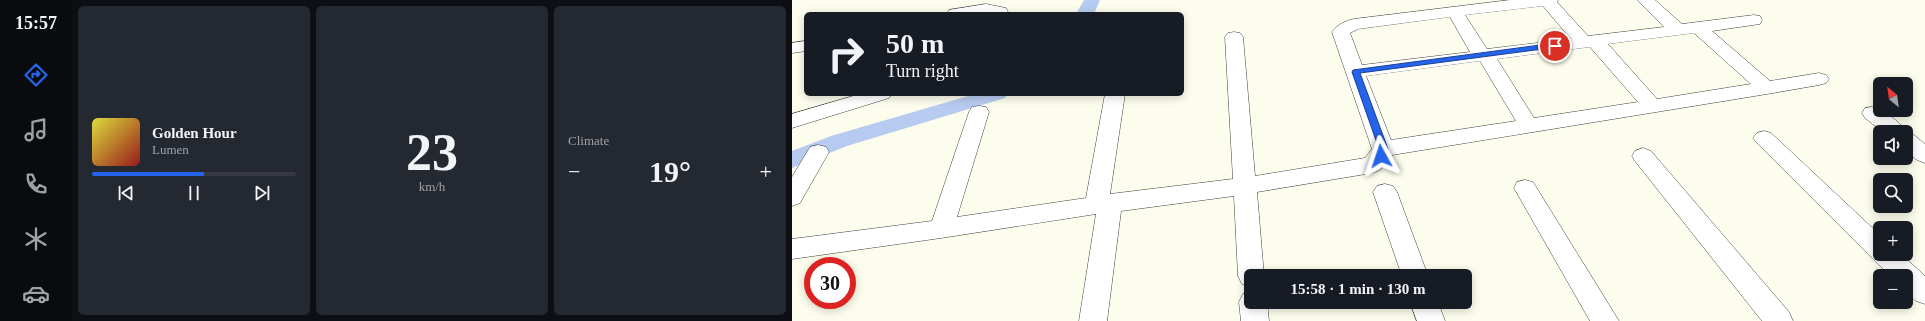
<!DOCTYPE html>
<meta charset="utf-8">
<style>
:root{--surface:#171b24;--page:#242831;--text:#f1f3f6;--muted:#9ea1a6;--line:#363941;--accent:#2563eb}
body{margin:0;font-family:Georgia,serif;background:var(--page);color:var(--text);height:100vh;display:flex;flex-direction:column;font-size:15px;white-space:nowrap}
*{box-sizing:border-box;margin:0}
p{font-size:13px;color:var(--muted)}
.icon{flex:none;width:22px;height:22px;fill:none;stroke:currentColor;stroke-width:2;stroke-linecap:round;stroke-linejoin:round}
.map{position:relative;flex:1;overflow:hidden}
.panel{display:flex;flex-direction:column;gap:6px;padding:6px;background:#0d0f14;width:720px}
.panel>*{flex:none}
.guide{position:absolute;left:12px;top:12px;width:380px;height:84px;border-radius:6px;box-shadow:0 2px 10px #0003;background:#171b24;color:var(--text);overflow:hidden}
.needle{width:26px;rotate:331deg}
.tools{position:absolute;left:1081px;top:77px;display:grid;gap:8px}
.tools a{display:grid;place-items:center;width:40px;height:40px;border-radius:6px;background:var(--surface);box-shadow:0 2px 10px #0003;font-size:20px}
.speed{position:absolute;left:12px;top:257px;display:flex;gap:8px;font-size:20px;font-weight:700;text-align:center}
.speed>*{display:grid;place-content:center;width:52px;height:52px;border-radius:50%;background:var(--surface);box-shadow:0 2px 10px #0003;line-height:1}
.speed .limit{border:6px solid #d22;background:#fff;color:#111}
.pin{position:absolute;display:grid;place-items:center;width:34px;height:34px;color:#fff;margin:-17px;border:2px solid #fff;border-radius:50%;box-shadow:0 1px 4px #0007}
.me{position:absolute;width:44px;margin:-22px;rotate:355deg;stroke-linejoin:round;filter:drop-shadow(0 0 3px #0008)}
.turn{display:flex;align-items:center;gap:14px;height:84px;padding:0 16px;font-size:18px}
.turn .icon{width:52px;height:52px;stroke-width:2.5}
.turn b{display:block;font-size:28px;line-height:34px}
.big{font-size:30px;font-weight:600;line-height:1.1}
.panel .tile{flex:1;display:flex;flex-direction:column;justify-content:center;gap:6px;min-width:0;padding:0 14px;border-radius:6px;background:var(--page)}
.panel .dial{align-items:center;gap:0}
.dial b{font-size:52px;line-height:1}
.song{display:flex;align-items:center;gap:12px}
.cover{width:48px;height:48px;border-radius:6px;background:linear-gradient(135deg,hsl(60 70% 55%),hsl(0 70% 35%))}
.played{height:4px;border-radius:2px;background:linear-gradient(90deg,var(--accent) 55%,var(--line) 55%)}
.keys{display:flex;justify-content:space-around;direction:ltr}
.heat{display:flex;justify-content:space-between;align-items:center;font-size:22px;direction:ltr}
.panel .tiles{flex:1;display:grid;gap:6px;grid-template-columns:repeat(3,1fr)}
.trip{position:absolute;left:452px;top:269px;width:228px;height:40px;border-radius:6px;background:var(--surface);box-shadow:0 2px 10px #0003;font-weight:600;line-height:40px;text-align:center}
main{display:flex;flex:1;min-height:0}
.menu{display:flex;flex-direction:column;width:72px;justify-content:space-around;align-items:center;background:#090b0e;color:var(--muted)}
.menu .icon{width:28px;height:28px}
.menu .selected{color:var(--accent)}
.menu b{font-size:18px;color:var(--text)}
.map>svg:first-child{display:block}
</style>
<main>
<nav class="menu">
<b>15:57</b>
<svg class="icon selected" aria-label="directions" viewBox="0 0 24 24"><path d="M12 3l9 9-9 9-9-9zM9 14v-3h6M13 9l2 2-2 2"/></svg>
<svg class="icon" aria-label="music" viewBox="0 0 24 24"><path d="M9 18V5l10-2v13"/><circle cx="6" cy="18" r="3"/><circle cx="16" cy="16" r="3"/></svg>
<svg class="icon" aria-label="phone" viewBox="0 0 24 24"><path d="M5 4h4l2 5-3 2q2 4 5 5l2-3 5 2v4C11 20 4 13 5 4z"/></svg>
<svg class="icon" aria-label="climate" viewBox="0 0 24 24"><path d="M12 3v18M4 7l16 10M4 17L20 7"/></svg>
<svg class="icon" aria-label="car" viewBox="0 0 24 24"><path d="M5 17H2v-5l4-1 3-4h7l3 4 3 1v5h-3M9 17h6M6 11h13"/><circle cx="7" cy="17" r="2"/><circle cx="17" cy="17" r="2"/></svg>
</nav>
<section class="panel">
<div class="tiles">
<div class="tile">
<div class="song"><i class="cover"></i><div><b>Golden Hour</b><p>Lumen</p></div></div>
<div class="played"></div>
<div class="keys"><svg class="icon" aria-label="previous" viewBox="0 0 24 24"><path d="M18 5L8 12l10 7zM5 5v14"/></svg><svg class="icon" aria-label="pause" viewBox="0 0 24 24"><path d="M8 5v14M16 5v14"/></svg><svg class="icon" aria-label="next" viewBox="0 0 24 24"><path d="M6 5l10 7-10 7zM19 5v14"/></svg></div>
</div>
<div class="tile dial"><b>23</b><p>km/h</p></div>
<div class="tile"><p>Climate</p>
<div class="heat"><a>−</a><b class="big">19°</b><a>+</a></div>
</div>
</div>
</section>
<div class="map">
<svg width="1133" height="321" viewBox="0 0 1133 321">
<rect width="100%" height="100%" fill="#fcfdec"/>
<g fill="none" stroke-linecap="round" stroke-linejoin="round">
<!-- canal -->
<g fill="#b6cbef" fill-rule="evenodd">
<path d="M292,0h16l-6,14h-18z"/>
<path d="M183,94h33l-3,4 -158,48 -55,22v-17l39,-15z"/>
</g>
<!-- minor casing -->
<g stroke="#3f3f3f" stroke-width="1">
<g id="minor">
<path d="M718,0h48l-1,2 31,34 76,-9 -27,-27h18l27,24 72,-9 6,1 2,4 -2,4 -48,7 58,50 49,-8 7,2 3,4 -3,4 -7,2 -52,9 -375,61 -12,15 -8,3 -115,19 7,84h-13v11l-9,-3 -4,-8 -4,-80 -113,15 -14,110h-28l17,-107 -155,24 -149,21v-20l140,-18 37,-109 3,-5 7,-1 7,1 3,5 -32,105 129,-19 19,-104h20l-15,100 123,-15 -8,-142 3,-4 6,-1 6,1 3,4 12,139 110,-18 7,-9 -40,-117c6,-8 13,-11 22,-13zM751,6l28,33 -84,10 -22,-34zM658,17l20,35 -108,13 -12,-32 8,-4zM902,33l57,51 -94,15 -49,-55zM798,47l48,55 -104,16 -37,-59zM688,61l36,60 -125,19 -25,-64z"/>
<path d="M194,4l20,4 3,6h-62l2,-4z"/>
<path d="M14,41v10l-14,2v-10z"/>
<path d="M68,94h32l-3,4 -97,30v-14z"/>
<path d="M1080,107c11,3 28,14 34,25v1l-23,-1 -18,-14 -3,-5 3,-5z"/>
<path d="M972,131l7,2 109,102v19h21l24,22v28l-9,-3 -10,-9v-16h-16l-133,-133 -4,-5 4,-5z"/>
<path d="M1114,133l8,2 11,9v19l-8,-3 -11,-9z"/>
<path d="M26,145l8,2 3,5 -29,51 -8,3v-29l18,-30z"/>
<path d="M851,148l8,3 138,161 4,9h-31l-127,-160 -3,-5 3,-5z"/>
<path d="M733,180l8,2 86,139h-29l-76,-133 3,-6z"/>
<path d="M593,184l8,2 4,6 31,84h-26l-29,-84 4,-6z"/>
<path d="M459,291v11h16l2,19h-28l-2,-19 4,-8z"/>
<path d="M618,302h28l7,19h-28z"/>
</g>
</g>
<!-- minor -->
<use href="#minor" fill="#fff" fill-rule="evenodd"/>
</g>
<!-- route -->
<path fill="#2563eb" stroke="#184099" d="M763,43l3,1v3l-198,26 28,76 -4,10h-6l-2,-3 3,-7 -27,-77 1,-2z"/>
</svg>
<div class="tools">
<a><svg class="needle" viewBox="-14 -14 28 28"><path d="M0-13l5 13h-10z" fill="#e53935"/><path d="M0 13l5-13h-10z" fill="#9ea1a6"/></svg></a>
<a><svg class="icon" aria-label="sound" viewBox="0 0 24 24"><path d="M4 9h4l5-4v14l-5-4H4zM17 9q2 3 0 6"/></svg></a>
<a><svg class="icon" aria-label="search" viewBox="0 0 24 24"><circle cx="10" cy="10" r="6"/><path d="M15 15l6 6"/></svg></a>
<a>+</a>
<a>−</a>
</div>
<div class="speed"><div class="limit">30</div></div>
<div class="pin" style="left:763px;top:46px;background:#d93025"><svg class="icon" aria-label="arrive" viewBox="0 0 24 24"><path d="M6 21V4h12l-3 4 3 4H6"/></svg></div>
<svg class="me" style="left:589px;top:156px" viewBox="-20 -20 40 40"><path d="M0-17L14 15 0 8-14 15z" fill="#2563eb" stroke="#fff" stroke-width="4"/></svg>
<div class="trip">15:58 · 1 min · 130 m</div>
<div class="guide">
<div class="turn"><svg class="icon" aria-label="right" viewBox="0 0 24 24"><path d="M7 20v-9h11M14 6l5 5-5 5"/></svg><div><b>50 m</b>Turn right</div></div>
</div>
</div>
</main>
